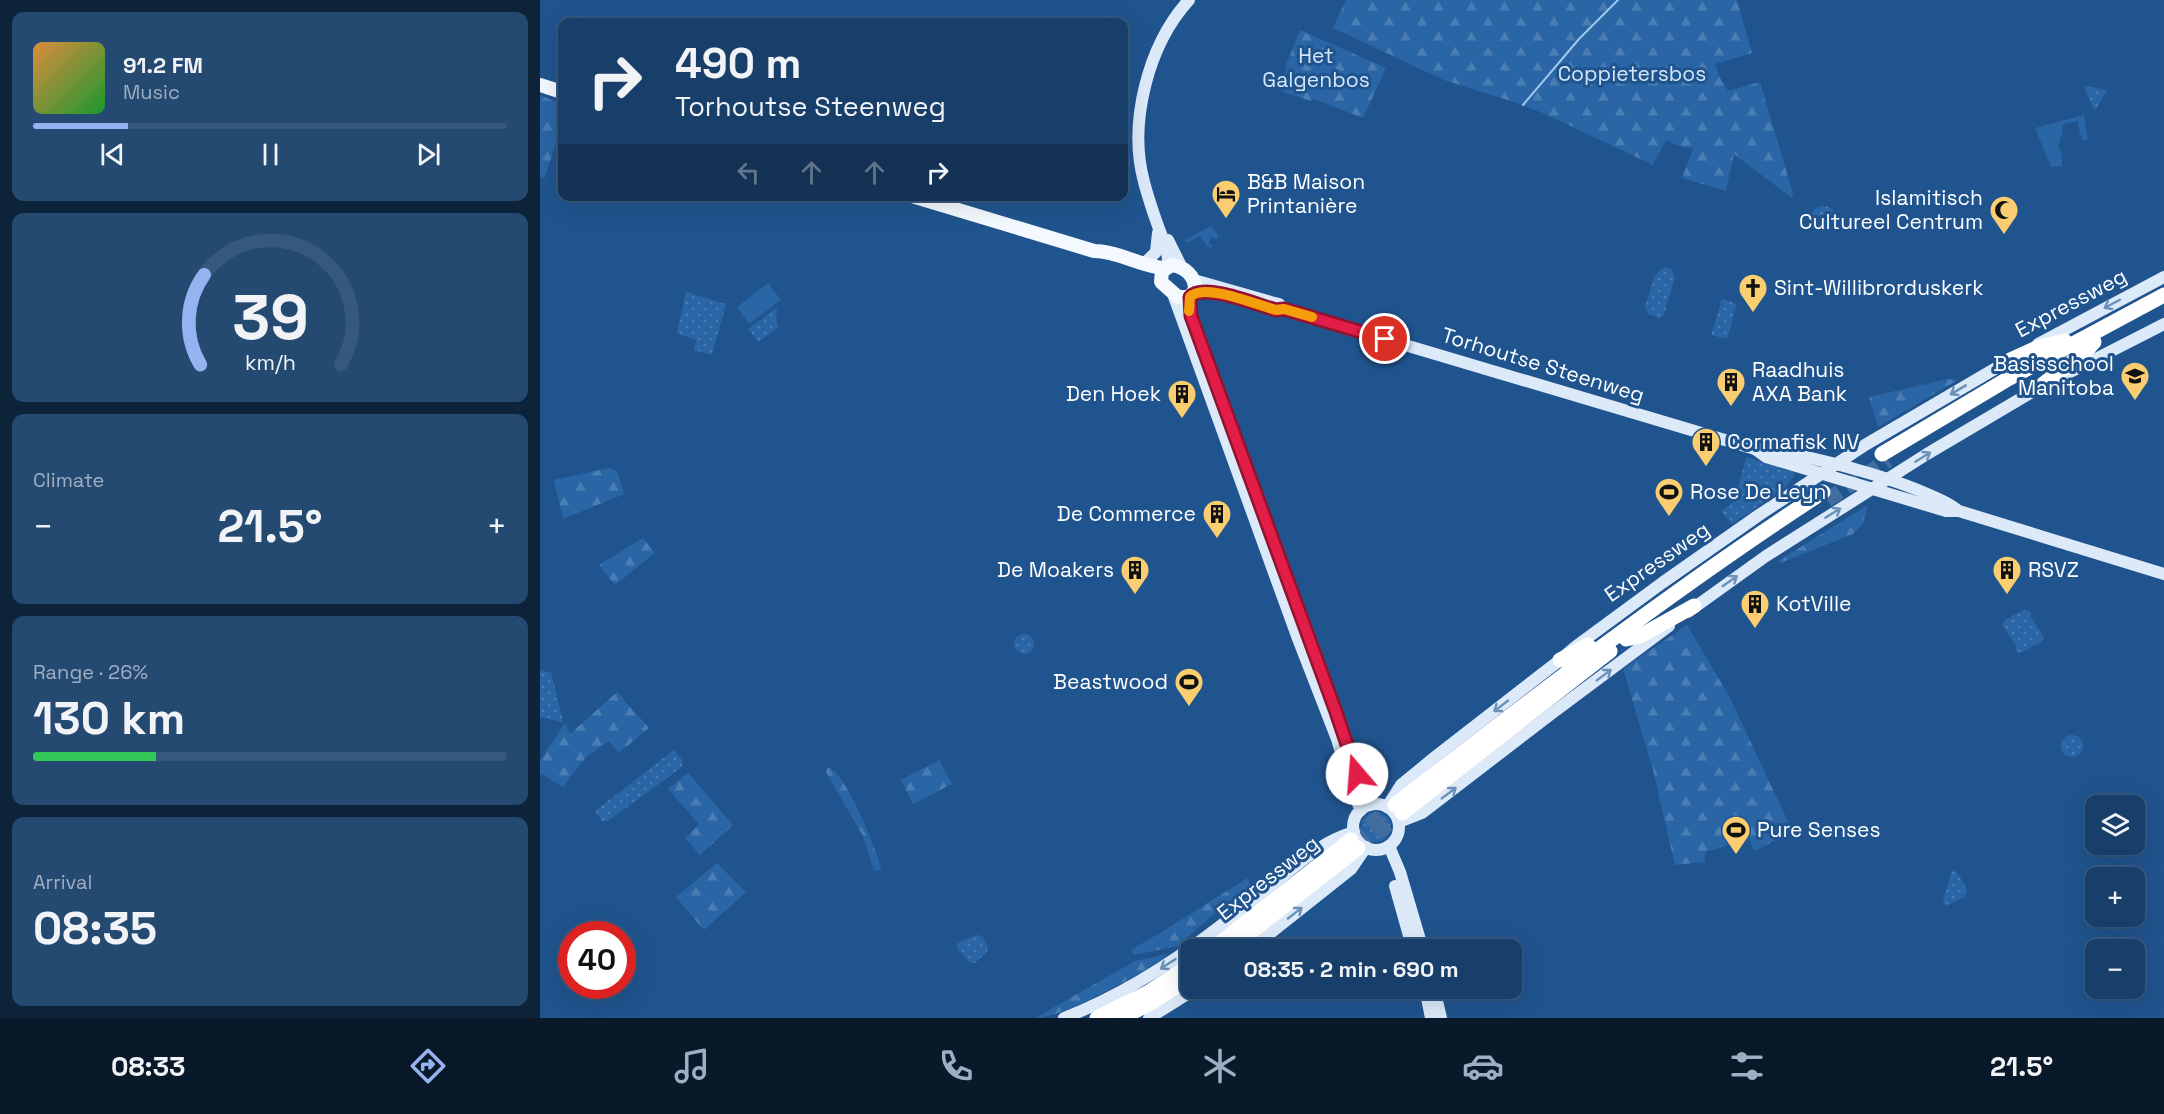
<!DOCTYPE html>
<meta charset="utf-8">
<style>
:root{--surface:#183f6a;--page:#254a72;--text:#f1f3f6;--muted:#9fafc1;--line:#36587e;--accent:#95b2f1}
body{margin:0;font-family:"Space Grotesk",sans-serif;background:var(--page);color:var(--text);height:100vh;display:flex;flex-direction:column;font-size:22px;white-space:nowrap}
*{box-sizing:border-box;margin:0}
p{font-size:20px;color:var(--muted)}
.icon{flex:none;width:33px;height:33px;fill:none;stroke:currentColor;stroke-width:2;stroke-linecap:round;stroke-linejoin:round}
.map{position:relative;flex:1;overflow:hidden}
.drawer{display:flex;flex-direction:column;gap:12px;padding:12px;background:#0d233a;width:540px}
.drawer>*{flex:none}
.top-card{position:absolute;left:18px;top:18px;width:570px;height:183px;border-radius:12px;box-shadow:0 6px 24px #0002,0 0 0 2px var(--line);background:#183f6a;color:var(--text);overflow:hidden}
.controls{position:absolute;left:1545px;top:795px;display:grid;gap:12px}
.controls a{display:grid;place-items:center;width:60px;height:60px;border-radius:12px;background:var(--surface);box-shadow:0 6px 24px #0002,0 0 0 2px var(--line);font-size:30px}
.speed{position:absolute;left:18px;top:921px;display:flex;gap:12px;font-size:30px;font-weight:700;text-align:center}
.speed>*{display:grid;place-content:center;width:78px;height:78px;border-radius:50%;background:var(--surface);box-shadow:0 6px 24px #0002,0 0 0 2px var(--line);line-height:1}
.speed .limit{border:9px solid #d22;background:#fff;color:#111}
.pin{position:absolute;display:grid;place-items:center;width:51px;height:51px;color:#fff;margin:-26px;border:3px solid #fff;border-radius:50%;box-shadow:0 2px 6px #0007}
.me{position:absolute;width:66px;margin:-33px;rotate:342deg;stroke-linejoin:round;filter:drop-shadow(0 0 4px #0008)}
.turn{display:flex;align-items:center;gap:21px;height:126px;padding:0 18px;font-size:27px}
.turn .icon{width:78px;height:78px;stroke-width:2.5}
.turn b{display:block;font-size:42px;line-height:51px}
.lanes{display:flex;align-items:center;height:57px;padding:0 18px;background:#0003;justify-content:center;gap:30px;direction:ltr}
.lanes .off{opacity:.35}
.big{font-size:45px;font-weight:700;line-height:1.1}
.drawer .widget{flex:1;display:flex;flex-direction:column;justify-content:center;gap:9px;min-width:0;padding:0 21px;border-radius:12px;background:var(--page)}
.drawer .dial{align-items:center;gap:0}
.dial svg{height:156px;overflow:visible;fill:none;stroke:var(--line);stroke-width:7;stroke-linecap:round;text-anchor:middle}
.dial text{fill:var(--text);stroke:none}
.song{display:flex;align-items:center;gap:18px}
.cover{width:72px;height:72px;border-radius:9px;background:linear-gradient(135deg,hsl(30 70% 55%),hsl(130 70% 35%))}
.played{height:6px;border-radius:3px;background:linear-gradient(90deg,var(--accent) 20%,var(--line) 20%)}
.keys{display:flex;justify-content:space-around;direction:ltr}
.heat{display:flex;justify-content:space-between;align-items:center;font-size:33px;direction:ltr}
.charge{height:9px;border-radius:4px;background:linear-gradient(90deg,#34c759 26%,var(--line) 0)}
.trip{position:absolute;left:640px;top:939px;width:342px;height:60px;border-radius:12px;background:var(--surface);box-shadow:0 6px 24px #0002,0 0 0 2px var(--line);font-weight:700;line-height:60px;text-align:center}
.tabs{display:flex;height:96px;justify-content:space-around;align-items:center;background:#0a192a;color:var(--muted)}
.tabs .icon{width:42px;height:42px}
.tabs .active{color:var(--accent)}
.tabs b{font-size:27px;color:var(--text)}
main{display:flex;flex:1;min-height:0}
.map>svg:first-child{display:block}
</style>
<main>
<section class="drawer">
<div class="widget">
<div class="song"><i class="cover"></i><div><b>91.2 FM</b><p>Music</p></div></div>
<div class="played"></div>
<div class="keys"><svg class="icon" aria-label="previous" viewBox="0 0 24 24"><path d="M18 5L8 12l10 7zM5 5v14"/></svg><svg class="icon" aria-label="pause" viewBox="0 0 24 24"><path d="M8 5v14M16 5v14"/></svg><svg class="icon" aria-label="next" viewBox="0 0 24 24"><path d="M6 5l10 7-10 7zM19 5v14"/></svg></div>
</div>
<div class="widget dial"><svg viewBox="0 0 100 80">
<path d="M14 69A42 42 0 1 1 86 69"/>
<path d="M14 69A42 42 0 0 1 16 23" stroke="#95b2f1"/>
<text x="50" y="56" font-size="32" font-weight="700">39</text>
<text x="50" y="72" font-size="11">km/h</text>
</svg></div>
<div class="widget"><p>Climate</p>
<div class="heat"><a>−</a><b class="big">21.5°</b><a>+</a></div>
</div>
<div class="widget"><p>Range · 26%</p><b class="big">130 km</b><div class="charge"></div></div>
<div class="widget"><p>Arrival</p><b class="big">08:35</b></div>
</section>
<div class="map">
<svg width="1624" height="1018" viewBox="0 0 1624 1018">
<defs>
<pattern id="grass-dots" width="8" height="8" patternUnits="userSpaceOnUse" patternTransform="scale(1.5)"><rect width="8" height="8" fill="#2a66a6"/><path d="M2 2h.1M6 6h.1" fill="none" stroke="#4a7db3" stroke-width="1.8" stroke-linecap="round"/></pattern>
<pattern id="forest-firs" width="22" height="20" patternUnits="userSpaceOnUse" patternTransform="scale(1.5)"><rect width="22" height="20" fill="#2a66a6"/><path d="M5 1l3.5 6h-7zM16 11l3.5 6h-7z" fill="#4a7db3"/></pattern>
</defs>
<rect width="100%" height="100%" fill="#20548e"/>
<!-- grass -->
<g fill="url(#grass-dots)">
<path d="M1545,86l22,4 -12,21 -11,-24z"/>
<circle cx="1283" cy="219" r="13"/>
<path d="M1125,267l6,2 4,8 -11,37 -4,4 -12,-4 -3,-7 10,-32z"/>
<path d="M146,292l40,12 -14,51 -18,-5 2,-10 -19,-7z"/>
<path d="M1182,299l15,5 -10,35 -16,-4z"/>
<path d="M235,309l2,1 -1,11 3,6 -21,15 -10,-13z"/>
<path d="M1206,457l47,15 2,3 -9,12 -54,37 -11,-12 14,-12z"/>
<path d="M1483,610h5l3,3 -1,3 14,21 -3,5 -21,11 -4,-2v-5l-14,-21 3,-5z"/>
<circle cx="484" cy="644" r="10"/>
<path d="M0,671l11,1 12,50 -23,-5z"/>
<circle cx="1532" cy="746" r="11"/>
<path d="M134,750l9,11 -1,6 -74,54h-6l-7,-10z"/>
<circle cx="836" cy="827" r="15"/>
<path d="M1415,870l11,17 1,5 -3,5 -18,9 -3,-4 8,-29z"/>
<path d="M436,935l6,1 6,10 -1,6 -12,11 -6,-1 -12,-14 1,-5z"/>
</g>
<!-- forest -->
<g fill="url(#forest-firs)">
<path d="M806,0h391l15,53 -37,11 5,14 8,13 32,-9 33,112 -1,4 -58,-44 -8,37 -44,-13 11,-29 -14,-3 -13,-6 -13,25 -108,-51 -25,-10 -76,-24 -111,-52z"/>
<path d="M760,30l86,38 -23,50 -51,-20 -1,3 -28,-9 3,-27z"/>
<path d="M0,95l16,7c11,19 -5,55 -11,75l-5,1z"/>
<path d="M1408,379l10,1 -80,47 -9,-30z"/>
<path d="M69,468l8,3 7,23 -61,25 -9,-39z"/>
<path d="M1328,505l-5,18 -10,11 -73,29 -2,-2z"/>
<path d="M103,538l12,15 -40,32 -16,-20z"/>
<path d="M1147,625l42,71 64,136 -39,19 -4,-11 -12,3 -1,-2 -10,3v2l-22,6v10l-30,3 -22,-95 -30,-101z"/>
<path d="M77,692l32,36 -30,25 -10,-12 -22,15 -24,31 -23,-14v-12l25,-38 5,11z"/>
<path d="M399,760l13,24 -39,20 -12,-24z"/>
<path d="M288,767c18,5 47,81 53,99l-2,5 -5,-1 -11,-34 -37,-64z"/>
<path d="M148,773l45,52 -33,30 -15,-17 14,-14 -31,-35z"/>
<path d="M177,863l29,29 -42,38 -28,-33z"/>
<path d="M708,878l2,8 -40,31 -32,29 -44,9 -3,-5 29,-17z"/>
<path d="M629,954c-24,18 -106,64 -134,64l100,-57z"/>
</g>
<!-- garden -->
<g fill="#2a66a6">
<path d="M1544,115l4,24 -6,2v-5h-2l-2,-15 -15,3 -1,13h-2v6l-2,1 4,12v10l-11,1 -16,-39z"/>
<path d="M671,226l7,9 -1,4 -7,-2 -1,7 3,1 -1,3 -3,-1 -8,-11 -13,7 -2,-3z"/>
<path d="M228,283l13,17 -32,24 -12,-17z"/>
</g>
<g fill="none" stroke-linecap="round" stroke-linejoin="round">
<!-- stream -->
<path stroke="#a2c8ed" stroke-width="2" d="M983,105l56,-66 39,-39"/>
<!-- highway-tunnel -->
<g stroke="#416e9f" stroke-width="15" stroke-dasharray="15 8" stroke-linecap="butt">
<path d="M1287,500l61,-40"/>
<path d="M811,840l44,-35"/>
<path d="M818,848l44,-35"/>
</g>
<!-- secondary -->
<g stroke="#dbe9f9" stroke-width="12">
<path d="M628,240l14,28"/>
<path d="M604,264l12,-12 2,-19"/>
<path d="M628,266c1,-15 -5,-26 -10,-40 -5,-14 -10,-29 -14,-44 -16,-59 4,-137 45,-182"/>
<path d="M654,280l77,22 8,2 5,5 471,140 11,8 180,54h13l205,63"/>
<path d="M633,294l124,342 40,103 16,54 8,17"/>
<path d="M650,297l1,19 145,396 24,74 10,19"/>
<path d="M1498,344l126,-67"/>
<path d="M1215,449l12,-1c51,12 102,22 151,42 13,6 27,10 38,19"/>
<path d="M1148,612l78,-56 161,-102 110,-65 127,-65"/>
<circle cx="836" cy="827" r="23"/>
<path d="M847,807l14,-22 34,-28 125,-97 15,-13 87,-64 97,-68 106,-70 150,-88"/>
<path d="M859,822l23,-9 129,-99 118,-88"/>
<path d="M849,846l11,26 23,78"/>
<path d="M855,886l18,64"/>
<path d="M709,950l102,-81 15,-22"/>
<path d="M885,988l6,30"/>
<path d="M894,988l7,30"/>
<path d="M524,1018c57,-22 107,-54 155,-91 19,-15 39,-30 58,-46 26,-21 44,-39 77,-49"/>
<path d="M609,1018l48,-30"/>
</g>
<!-- primary -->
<g stroke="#f4f9ff" stroke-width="14">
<path d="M0,85l22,7"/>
<path d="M372,196l182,55c25,0 47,16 71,17"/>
<path d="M632,265c13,2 23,11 23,24l-5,8h-12l-17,-15 1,-11z"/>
</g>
<!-- highway -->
<g stroke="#fff" stroke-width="15">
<path d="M1468,361l31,-14 26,-6"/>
<path d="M1497,389l48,-37 9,-10"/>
<path d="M1342,454l124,-74 158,-85"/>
<path d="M1086,639l14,-3 54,-30"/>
<path d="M1020,660l28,-15"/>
<path d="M855,805c140,-109 279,-216 428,-313"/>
<path d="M862,813l208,-162"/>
<path d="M671,950l140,-110"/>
<path d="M688,950l130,-102"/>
<path d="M557,1018l52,-26 42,-28"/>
<path d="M582,1018l32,-17 37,-24"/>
</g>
</g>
<!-- one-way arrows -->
<defs><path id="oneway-shaft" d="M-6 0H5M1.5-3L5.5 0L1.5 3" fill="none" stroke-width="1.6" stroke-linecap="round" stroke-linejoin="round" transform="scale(1.5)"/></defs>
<g stroke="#6b90b9">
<use href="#oneway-shaft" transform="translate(1572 304) rotate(152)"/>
<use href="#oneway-shaft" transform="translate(1418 390) rotate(149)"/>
<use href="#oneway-shaft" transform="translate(1383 457) rotate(-32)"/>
<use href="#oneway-shaft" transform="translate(1293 513) rotate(-32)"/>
<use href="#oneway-shaft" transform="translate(1190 581) rotate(-35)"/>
<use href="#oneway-shaft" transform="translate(1064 675) rotate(-37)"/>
<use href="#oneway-shaft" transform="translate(961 706) rotate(142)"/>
<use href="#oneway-shaft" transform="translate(909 793) rotate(-37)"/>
<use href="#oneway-shaft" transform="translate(755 913) rotate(-38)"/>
<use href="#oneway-shaft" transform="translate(628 964) rotate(147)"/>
</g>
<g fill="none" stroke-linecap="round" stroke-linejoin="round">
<!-- route casing -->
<g stroke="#92132f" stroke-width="15">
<path id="route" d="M817,774l-21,-62 -145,-396 -1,-19c14,-15 67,8 86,13l8,-1 101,30"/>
</g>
<!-- route -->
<use href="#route" stroke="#e11d48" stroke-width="10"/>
<!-- slow -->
<path stroke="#f59e0b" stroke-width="10" d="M649,311l1,-14c14,-15 67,8 86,13l8,-1 28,8"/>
</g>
<!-- icons -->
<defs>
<g id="hotel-pin" transform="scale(1.5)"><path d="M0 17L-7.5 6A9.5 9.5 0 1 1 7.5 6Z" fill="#f9cd70" stroke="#20548e"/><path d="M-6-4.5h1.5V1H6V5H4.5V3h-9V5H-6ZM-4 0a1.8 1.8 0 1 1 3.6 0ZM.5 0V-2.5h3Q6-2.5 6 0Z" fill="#111"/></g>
<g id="mosque-pin" transform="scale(1.5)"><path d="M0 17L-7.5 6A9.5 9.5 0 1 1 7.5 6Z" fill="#f9cd70" stroke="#20548e"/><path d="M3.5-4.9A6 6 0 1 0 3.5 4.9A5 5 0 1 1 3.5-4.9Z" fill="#111"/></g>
<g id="church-pin" transform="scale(1.5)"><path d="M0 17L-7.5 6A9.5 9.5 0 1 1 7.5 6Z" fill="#f9cd70" stroke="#20548e"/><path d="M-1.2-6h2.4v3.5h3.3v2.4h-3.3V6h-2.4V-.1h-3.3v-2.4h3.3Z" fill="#111"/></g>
<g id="school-pin" transform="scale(1.5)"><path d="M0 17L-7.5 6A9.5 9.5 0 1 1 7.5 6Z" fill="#f9cd70" stroke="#20548e"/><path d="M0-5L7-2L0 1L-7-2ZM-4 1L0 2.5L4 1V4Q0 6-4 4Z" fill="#111"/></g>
<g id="building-pin" transform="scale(1.5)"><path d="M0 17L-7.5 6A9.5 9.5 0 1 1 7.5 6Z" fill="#f9cd70" stroke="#20548e"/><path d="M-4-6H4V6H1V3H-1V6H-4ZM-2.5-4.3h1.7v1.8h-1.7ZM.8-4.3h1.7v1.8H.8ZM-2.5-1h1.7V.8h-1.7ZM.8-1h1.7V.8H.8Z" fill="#111"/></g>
<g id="stadium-pin" transform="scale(1.5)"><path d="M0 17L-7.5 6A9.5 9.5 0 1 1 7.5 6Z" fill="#f9cd70" stroke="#20548e"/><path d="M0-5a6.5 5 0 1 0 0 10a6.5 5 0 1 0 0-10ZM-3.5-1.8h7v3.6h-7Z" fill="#111"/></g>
</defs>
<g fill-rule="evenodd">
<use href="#hotel-pin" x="686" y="194"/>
<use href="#mosque-pin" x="1464" y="210"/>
<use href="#church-pin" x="1213" y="288"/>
<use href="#school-pin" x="1595" y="376"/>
<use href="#building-pin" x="1191" y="382"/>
<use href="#building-pin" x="642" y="394"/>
<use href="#building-pin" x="1166" y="442"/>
<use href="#stadium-pin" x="1129" y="492"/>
<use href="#building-pin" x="677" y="514"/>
<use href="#building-pin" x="595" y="570"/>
<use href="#building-pin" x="1467" y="570"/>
<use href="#building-pin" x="1215" y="604"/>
<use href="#stadium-pin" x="649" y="682"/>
<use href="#stadium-pin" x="1196" y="830"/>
</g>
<g text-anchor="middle" stroke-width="6" stroke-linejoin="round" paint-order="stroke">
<!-- park labels -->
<g font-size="21" fill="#d4e6f9" stroke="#20548e">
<text x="776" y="63">Het<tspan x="776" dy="24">Galgenbos</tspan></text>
<text x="1092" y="81">Coppietersbos</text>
</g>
<!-- poi labels -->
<g font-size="21" fill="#fff" stroke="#20548e" text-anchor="start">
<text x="707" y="189">B&amp;B Maison<tspan x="707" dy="24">Printanière</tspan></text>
<text x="1443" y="205" text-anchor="end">Islamitisch<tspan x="1443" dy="24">Cultureel Centrum</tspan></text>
<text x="1234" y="295">Sint-Willibrorduskerk</text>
<text x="1574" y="371" text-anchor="end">Basisschool<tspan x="1574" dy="24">Manitoba</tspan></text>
<text x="1212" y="377">Raadhuis<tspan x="1212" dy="24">AXA Bank</tspan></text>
<text x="621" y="401" text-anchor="end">Den Hoek</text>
<text x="1187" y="449">Cormafisk NV</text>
<text x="1150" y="499">Rose De Leyn</text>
<text x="656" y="521" text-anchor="end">De Commerce</text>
<text x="574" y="577" text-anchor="end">De Moakers</text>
<text x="1488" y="577">RSVZ</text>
<text x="1236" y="611">KotVille</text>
<text x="628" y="689" text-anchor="end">Beastwood</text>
<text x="1217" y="837">Pure Senses</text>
</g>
<!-- street labels -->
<g font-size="21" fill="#fff" stroke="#20548e">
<text transform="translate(1531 303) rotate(-28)" y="7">Expressweg</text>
<text transform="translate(1003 365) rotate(17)" y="7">Torhoutse Steenweg</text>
<text transform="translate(1117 562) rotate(-35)" y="7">Expressweg</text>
<text transform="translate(728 878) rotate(-38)" y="7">Expressweg</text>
</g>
</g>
</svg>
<div class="controls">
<a><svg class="icon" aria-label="layers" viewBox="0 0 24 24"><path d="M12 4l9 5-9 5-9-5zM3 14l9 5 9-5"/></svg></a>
<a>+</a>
<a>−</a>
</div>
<div class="speed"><div class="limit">40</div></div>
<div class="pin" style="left:845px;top:339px;background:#d93025"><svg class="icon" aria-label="arrive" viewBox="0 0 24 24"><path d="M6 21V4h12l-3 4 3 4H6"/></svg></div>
<svg class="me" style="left:817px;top:774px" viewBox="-20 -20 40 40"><circle r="19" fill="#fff"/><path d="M0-13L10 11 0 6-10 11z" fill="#e11d48"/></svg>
<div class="trip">08:35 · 2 min · 690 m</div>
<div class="top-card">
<div class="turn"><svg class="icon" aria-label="right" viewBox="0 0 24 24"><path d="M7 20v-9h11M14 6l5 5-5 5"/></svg><div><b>490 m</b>Torhoutse Steenweg</div></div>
<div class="lanes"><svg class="icon off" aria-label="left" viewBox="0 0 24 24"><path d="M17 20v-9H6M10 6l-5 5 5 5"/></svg><svg class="icon off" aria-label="ahead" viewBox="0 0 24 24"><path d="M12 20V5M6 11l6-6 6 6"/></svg><svg class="icon off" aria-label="ahead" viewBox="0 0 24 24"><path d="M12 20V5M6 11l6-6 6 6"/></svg><svg class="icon" aria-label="right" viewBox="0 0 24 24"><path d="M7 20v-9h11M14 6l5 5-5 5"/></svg></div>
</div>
</div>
</main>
<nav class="tabs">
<b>08:33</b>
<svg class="icon active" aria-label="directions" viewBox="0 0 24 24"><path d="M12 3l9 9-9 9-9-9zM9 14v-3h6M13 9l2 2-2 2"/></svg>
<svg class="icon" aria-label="music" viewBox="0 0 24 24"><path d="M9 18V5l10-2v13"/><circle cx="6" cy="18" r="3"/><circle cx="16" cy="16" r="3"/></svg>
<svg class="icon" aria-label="phone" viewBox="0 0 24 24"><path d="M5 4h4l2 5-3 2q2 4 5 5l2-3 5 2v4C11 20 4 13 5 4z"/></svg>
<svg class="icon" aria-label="climate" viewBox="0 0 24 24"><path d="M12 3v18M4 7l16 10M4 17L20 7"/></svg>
<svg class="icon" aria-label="car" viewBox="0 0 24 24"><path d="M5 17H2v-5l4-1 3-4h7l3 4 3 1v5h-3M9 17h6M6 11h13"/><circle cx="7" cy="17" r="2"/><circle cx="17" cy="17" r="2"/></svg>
<svg class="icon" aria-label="filters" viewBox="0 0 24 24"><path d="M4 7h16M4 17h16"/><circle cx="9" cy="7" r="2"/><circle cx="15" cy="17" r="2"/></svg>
<b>21.5°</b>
</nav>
